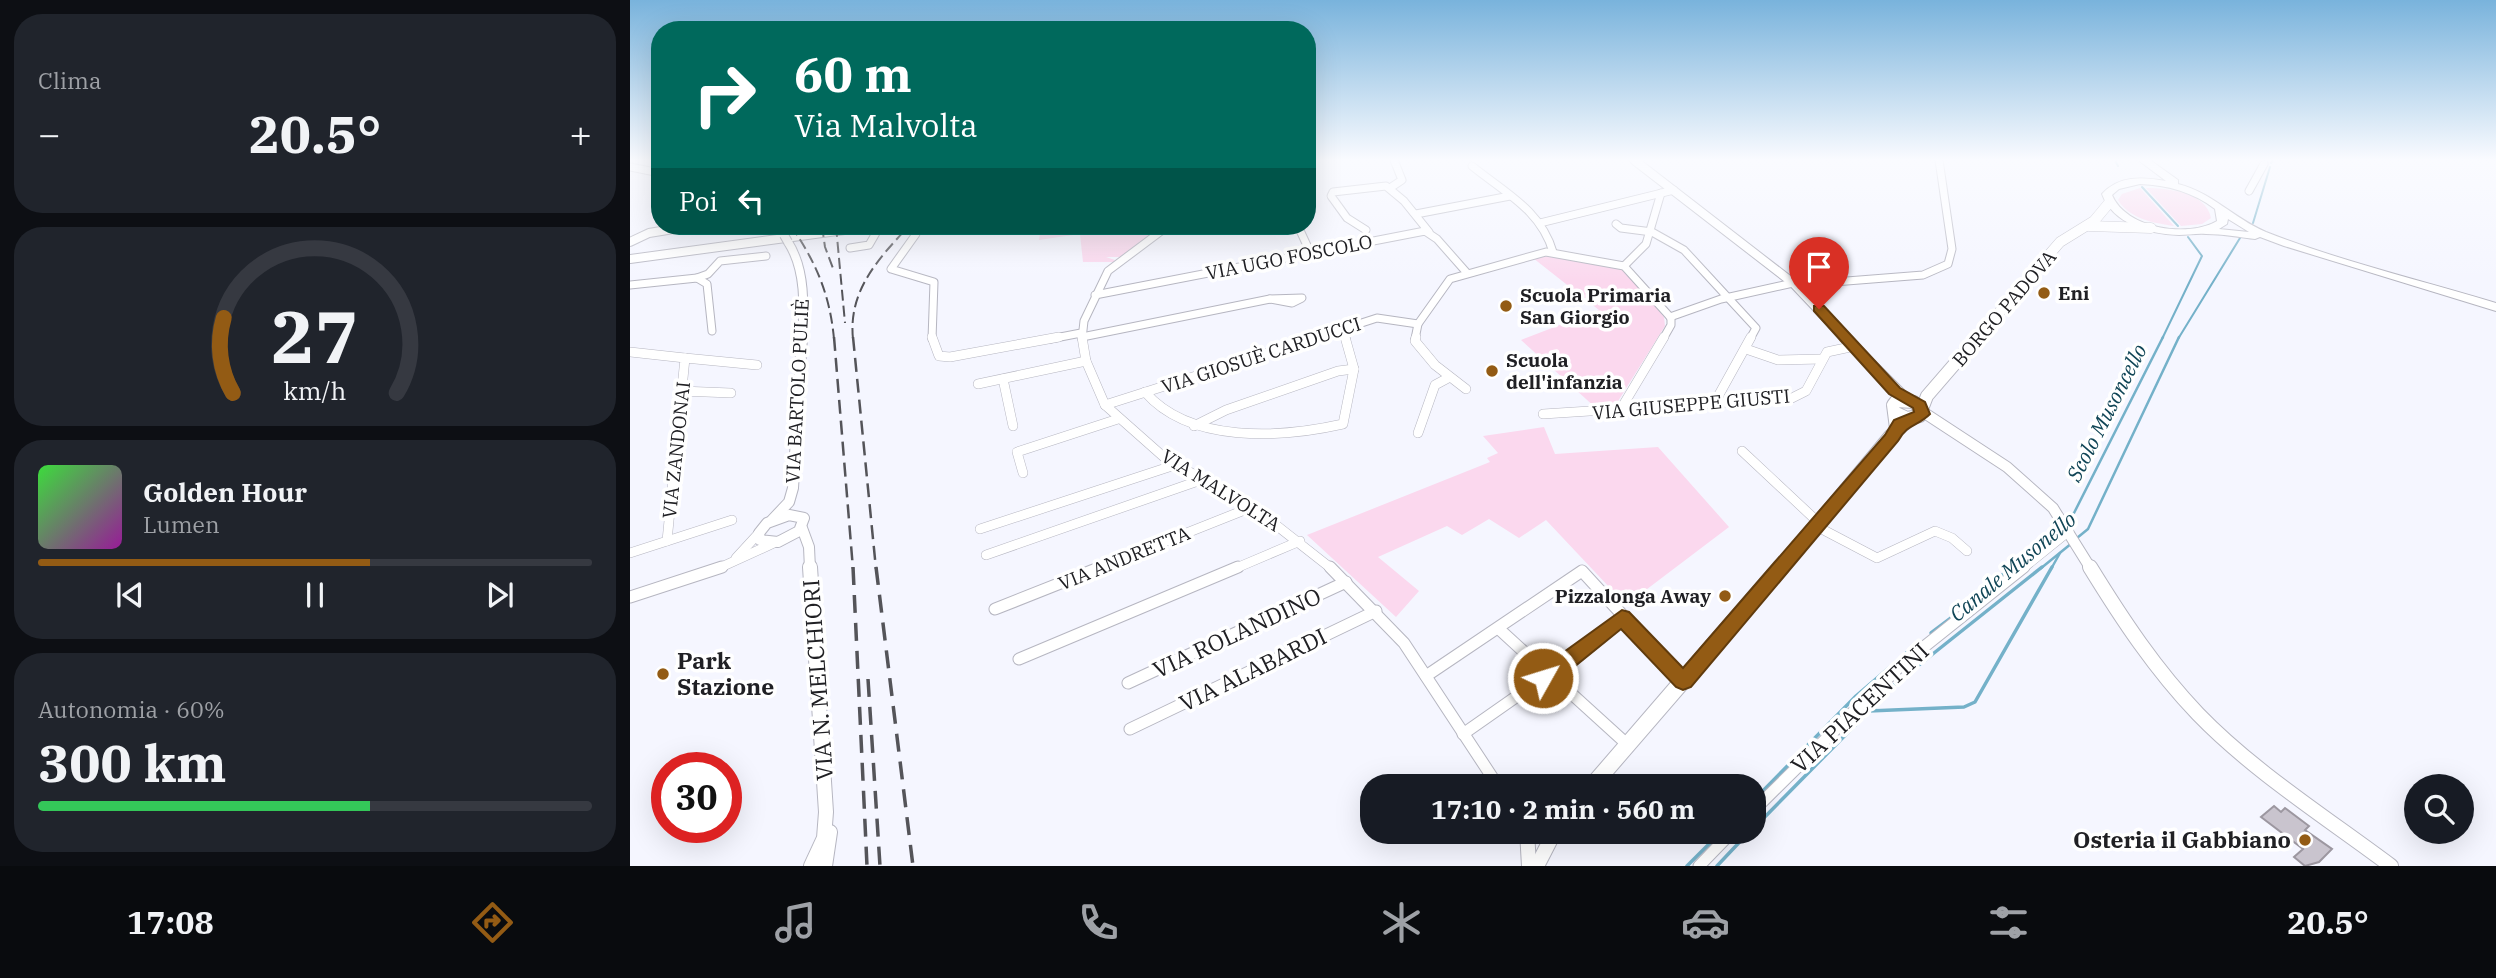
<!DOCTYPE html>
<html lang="it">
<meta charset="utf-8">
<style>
:root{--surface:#171b24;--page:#20242c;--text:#f1f3f6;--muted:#9ea1a6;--line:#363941;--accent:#935b14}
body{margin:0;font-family:"IBM Plex Serif",serif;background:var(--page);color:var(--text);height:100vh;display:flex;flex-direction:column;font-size:26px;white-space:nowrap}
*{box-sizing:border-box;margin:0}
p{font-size:23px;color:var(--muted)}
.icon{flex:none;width:38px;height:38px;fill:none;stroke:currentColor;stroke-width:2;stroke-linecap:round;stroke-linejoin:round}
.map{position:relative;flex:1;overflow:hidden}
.sheet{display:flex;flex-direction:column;gap:14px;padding:14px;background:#0d0f14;width:630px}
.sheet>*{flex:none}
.top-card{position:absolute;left:21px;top:21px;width:665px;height:214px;border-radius:28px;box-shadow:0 7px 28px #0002;background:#00695c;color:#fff;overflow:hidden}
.fabs{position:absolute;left:1774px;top:774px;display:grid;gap:14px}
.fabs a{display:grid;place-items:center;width:70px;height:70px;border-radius:50%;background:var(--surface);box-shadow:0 7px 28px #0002;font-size:35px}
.speed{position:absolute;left:21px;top:752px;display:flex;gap:14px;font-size:35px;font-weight:700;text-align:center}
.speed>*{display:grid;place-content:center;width:91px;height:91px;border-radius:50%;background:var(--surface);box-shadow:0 7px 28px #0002;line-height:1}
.speed .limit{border:10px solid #d22;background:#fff;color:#111}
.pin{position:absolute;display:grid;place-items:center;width:60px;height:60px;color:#fff;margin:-72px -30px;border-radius:50% 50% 50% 0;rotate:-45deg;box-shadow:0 0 7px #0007}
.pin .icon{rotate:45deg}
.me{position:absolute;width:77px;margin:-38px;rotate:51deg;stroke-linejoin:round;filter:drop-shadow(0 0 5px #0008)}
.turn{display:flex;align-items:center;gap:24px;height:147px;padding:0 28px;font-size:32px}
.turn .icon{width:91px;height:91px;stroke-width:2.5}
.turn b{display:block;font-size:49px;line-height:60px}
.then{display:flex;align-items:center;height:66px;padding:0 28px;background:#0003;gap:14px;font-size:26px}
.big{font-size:52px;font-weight:700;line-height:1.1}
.sheet .card{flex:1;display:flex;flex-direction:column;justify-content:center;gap:10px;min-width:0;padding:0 24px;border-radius:28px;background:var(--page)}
.sheet .dial{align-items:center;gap:0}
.dial svg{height:182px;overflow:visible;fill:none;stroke:var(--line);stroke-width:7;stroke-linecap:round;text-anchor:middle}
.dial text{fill:var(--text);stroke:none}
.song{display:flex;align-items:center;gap:21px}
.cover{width:84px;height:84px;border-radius:10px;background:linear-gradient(135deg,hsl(120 70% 55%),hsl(300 70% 35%))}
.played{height:7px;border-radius:4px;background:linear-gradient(90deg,var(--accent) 60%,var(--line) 60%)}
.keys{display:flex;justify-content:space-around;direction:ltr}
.heat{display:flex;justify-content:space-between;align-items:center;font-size:38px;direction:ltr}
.charge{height:10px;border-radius:5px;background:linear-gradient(90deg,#34c759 60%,var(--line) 0)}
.trip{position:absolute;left:730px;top:774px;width:406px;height:70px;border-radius:28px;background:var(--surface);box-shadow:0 7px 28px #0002;font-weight:700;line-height:70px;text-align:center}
.menu{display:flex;height:112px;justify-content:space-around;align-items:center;background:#090b0e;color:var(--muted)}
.menu .icon{width:49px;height:49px}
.menu .active{color:var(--accent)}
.menu b{font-size:32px;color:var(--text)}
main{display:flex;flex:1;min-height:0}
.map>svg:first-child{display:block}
</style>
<main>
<section class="sheet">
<div class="card"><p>Clima</p>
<div class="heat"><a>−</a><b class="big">20.5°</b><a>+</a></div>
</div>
<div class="card dial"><svg viewBox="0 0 100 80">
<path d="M14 69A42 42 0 1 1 86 69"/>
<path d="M14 69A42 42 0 0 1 10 36" stroke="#935b14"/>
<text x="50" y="56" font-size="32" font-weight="700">27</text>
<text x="50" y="72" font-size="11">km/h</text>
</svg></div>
<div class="card">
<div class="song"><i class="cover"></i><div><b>Golden Hour</b><p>Lumen</p></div></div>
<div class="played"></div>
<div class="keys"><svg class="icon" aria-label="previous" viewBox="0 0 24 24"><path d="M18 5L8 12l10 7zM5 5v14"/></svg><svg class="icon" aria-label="pause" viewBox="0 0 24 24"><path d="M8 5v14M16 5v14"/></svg><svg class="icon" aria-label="next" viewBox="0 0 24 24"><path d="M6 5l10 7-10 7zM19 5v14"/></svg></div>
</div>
<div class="card"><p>Autonomia · 60%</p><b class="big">300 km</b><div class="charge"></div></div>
</section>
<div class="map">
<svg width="1866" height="866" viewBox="0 0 1866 866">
<rect width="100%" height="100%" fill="#f5f6ff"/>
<!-- green -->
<g fill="#fbd8ee">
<path d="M1510,188l34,38c-21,-3 -44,-7 -56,-26l4,-6z"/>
<path d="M1516,188c21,0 60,4 65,30l-9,6 -21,2z"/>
<path d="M411,226h123l-43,31h-15l9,3 -2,2h-30l-3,-28 -41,6z"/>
<path d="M915,256h16l64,14 39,47 1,9 -50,80 -18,3 -76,-69 78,-30 -66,-52z"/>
<path d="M914,427l11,27 103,-7 71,80 -103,78 -80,-85 -27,18 -30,-19 -27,16 -15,-9 -69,31 41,34 -23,26 -89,-82 183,-73 -3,-4 11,-5 -15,-17z"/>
</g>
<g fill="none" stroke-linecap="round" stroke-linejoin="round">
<!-- stream-far2 -->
<g stroke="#74b1c9" stroke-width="2">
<path d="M1485,160l3,6"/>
<path d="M1641,163l2,-3"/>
<path d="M1512,187l36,39"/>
<path d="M1623,223l17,-56"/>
<path d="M1532,339l40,-83 -14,-19"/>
<path d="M1548,339l62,-101"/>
</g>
<!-- stream-far1 -->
<g stroke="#74b1c9" stroke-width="2.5">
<path d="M1436,519l8,-6 89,-176"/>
<path d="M1447,538l11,-9 91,-192"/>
<path d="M1379,569l52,-46"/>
<path d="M1410,569l32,-26"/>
<path d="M1421,569l9,-16"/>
</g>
<!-- stream -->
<g stroke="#74b1c9" stroke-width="3.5">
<path d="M1344,600l37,-33"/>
<path d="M1301,633l24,-18"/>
<path d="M1244,709l6,-13 162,-129"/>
<path d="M1124,800l102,-104 62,-53"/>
<path d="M1124,828l115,-117 95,-4 11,-5 77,-135"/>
<path d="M1057,866l35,-35"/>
<path d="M1087,866l33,-35"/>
</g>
</g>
<!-- building -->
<path fill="#c9c4ce" stroke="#9c97a0" stroke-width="2" d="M1644,806l7,6 4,-4 24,18 -4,4 27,19 -13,13 -14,4 -11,-9 9,-8 -42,-32z"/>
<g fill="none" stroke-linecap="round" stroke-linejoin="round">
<!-- minor-far2 casing -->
<g stroke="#b6b6c1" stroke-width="9">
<g id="minor-far2">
<path d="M842,166c32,26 69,44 81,86"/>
<path d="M0,167l30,6"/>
<path d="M760,188l12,-8 -8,-20"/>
<path d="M1619,191l15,-27"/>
<path d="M786,214l94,-18"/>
<path d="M910,223l134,-33"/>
<path d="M986,224l5,4 31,4 32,18 72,78 -6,11"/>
<path d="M668,226l12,26"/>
<path d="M736,230l-19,-12 -16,-22 2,-4 53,-6 18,15 25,31"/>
<path d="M286,234l-25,35 43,13 -2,57"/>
<path d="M220,248l19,-3 11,-19"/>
<path d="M994,266l22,-22 15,-51"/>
<path d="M67,278l11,-4 12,-13 46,-5"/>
<path d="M0,285l67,-7 10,6 5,47"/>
<path d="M1166,285l127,-10 25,-11 4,-15 -13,-89"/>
<path d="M465,295l330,-64 12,8 30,34"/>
<path d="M672,298l-10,5 -22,-4z"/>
<path d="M1040,317l51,-18 72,-16"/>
<path d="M713,328l3,11"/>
<path d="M452,337l188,-38"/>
<path d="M420,339l31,-6"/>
<path d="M452,339l2,-18 24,-50 60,-45"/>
<path d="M682,339l65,-21 41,6"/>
<path d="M785,339l3,-15 32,-45 96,-27 78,14 47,52v7l-8,14"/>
</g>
</g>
<!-- minor-far1 casing -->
<g stroke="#b6b6c1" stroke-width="10">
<g id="minor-far1">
<path d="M302,337l7,19 11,1 109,-20"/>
<path d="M452,337l4,24 19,44 61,54 87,48 79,62"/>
<path d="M786,337l-1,4 20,24 31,24"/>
<path d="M1116,349l32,11 44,-1"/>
<path d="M0,352l55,6 -18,183"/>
<path d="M55,358l72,7"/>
<path d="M373,379l10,47"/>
<path d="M348,384l108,-23"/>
<path d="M51,391l50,2"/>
<path d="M515,392c45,52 136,46 198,32l11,-55 -9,-32"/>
<path d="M475,405l213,-68"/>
<path d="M1087,405l-1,-5 35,-63"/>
<path d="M993,412l-1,-5 42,-70"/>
<path d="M913,414l249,-16 14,-7 21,-39 28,-6"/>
<path d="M564,426l32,-16 112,-39 16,-2"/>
<path d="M788,433l17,-48 13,-7"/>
<path d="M1112,451l77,72"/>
<path d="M393,473l-6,-21 101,-33"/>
<path d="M1186,526l61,32 58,-27 17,7 15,13"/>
<path d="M350,529l195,-64"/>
<path d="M0,553l102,-33"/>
<path d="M356,555l215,-75"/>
<path d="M106,558l23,-25"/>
<path d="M87,569l57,-26"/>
<path d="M466,569l156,-62"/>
<path d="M604,569l66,-28"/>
<path d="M1392,569l47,-38"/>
</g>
</g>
<!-- minor casing -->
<g stroke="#b6b6c1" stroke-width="13">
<g id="minor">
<path d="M700,567l74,76 94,143"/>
<path d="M0,597l92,-30"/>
<path d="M365,609l106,-42"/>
<path d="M869,629l47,43"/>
<path d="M389,659l219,-92"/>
<circle cx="925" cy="679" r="11"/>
<path d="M927,669l65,-51"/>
<path d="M796,676l156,-105 101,110"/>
<path d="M498,683l218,-101"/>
<path d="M933,686l66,60"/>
<path d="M500,729l246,-118"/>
<path d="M833,734l80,-56"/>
<path d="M1124,810l146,-144 124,-99"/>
<path d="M1069,866l34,-35"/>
</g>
</g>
<!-- tertiary-far2 casing -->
<g stroke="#b6b6c1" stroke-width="10">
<g id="tertiary-far2">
<path d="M1004,160l159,123 53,56"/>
<path d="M148,226l6,9"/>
<path d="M0,242l19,-9 43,-7"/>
<path d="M158,242c18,28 16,64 14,97"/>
<path d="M0,259l244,-33"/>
</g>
</g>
<!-- tertiary-far1 casing -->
<g stroke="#b6b6c1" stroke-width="12">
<g id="tertiary-far1">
<path d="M1214,337l63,63"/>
<path d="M1293,412l84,55 46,41 38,61"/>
<path d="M159,515l15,3 -5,13 -21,11 -18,-2 -1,-7 8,-10z"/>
<path d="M142,520l17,-18 4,-14 9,-151"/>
<path d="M172,528l7,19 1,22"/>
</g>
</g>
<!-- tertiary casing -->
<g stroke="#b6b6c1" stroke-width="16">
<g id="tertiary">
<path d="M180,567l16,245 -2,26 -13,28"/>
<path d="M1460,567c32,52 65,102 108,147 55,57 129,104 193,152"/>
<path d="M897,831l2,35"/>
<path d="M195,866l5,-34"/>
<path d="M907,866l18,-35"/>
</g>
</g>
<!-- secondary-far2 casing -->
<g stroke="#b6b6c1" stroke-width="11">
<g id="secondary-far2">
<path d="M1459,226l62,2"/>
<path d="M1346,339l84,-97 34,-21 15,-18"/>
</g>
</g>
<!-- secondary-far1 casing -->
<g stroke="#b6b6c1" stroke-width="14">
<g id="secondary-far1">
<path d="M1292,409l5,-13 51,-59"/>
<path d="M1264,412l13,6 13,-2 3,-4 -9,-10 -18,-1 -3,4 3,23"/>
<path d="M1149,569l111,-133 22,-18"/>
</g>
</g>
<!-- secondary casing -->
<g stroke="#b6b6c1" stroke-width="18">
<g id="secondary">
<path d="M962,786l189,-219"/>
<path d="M925,834l1,-3"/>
</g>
</g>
<!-- primary casing -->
<g stroke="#b6b6c1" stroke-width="2">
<path id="primary" d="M1508,160h12l28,20v4c35,9 55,34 88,48 74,29 154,48 230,71v8l-212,-65 -24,-9 -5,2c-16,-2 -33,-5 -49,-5 -8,-1 -18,1 -27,1 -30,-1 -66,-11 -77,-41 17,-19 41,-17 64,-13zM1510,184c27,1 53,8 75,25l2,12c-29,17 -91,8 -105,-26l7,-6zM1598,219l21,13 -30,-3 8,-5z"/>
</g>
<!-- minor-far2 -->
<use href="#minor-far2" stroke="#fff" stroke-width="7"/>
<!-- minor-far1 -->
<use href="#minor-far1" stroke="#fff" stroke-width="9"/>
<!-- minor -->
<use href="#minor" stroke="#fff" stroke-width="11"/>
<!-- tertiary-far2 -->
<use href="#tertiary-far2" stroke="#fff" stroke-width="8"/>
<!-- tertiary-far1 -->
<use href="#tertiary-far1" stroke="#fff" stroke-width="10"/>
<!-- tertiary -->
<use href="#tertiary" stroke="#fff" stroke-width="14"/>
<!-- secondary-far2 -->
<use href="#secondary-far2" stroke="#fff" stroke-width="10"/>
<!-- secondary-far1 -->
<use href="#secondary-far1" stroke="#fff" stroke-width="12"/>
<!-- secondary -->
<use href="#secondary" stroke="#fff" stroke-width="16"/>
<!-- primary -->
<use href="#primary" fill="#fff" fill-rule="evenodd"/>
<!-- rail-far2 -->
<g stroke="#545459" stroke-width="2" stroke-dasharray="11 5" stroke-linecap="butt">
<path d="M161,226c25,36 39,69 43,113"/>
<path d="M192,226l3,21 9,24"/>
<path d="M206,226l9,97"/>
<path d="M223,339c-5,-48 25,-80 56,-113"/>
</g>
<!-- rail-far1 -->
<g stroke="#545459" stroke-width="2.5" stroke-dasharray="14 7" stroke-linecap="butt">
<path d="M204,337l19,232"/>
<path d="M223,337l23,232"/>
</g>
<!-- rail -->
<g stroke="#545459" stroke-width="3.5" stroke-dasharray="18 10" stroke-linecap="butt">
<path d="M223,567l14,299"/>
<path d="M246,567l37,299"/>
<path d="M238,679l12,187"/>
</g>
<!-- tertiary-bridge casing -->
<g stroke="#b6b6c1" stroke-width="10" stroke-linecap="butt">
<path id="tertiary-bridge" d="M154,235l4,7"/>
</g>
<!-- tertiary-bridge -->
<use href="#tertiary-bridge" stroke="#fff" stroke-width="8"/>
</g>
<!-- sky -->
<linearGradient id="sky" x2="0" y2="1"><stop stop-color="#79b3dc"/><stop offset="0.57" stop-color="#fafbff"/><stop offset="1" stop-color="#fafbff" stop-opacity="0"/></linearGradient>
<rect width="1866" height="281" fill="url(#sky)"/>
<!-- route -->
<path fill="#935b14" stroke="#603b0d" stroke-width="2" d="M1184,306h10l76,82 25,14 5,12c-13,13 -22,9 -32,27l-207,246 -8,3 -7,-3 -55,-58 -57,46 -10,3 -4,6 -7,2 -7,-2 -3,-6 6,-12 11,-4 72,-52 7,2 54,56 202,-233 9,-15 20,-8 -1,-4 -24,-14 -75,-83z"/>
<!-- markers -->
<g fill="#935b14" stroke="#fff" stroke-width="2.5">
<circle cx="1414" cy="293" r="7"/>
<circle cx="876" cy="306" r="7"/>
<circle cx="862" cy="371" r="7"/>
<circle cx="1095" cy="596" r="7"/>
<circle cx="33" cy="674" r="7"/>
<circle cx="1675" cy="840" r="7"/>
</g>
<g text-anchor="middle" stroke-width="7" stroke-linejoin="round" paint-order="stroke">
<!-- street labels -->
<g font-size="19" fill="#202024" stroke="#fff">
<text transform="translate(659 257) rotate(-11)" y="7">VIA UGO FOSCOLO</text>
<text transform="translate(1374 308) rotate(-49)" y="7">BORGO PADOVA</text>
<text transform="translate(631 355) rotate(-18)" y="7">VIA GIOSUÈ CARDUCCI</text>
<text transform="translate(167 391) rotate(-87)" y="7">VIA BARTOLO PULIÈ</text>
<text transform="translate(1061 404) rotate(-5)" y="7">VIA GIUSEPPE GIUSTI</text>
<text transform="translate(46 450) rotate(-84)" y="7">VIA ZANDONAI</text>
<text transform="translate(591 490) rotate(32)" y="7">VIA MALVOLTA</text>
<text transform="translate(494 558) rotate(-22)" y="7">VIA ANDRETTA</text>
</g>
<!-- poi labels -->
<g font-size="19" font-weight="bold" fill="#202024" stroke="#fff" text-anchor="start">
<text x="1428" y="300">Eni</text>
<text x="890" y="302">Scuola Primaria<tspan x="890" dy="22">San Giorgio</tspan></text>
<text x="876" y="367">Scuola<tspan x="876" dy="22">dell'infanzia</tspan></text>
<text x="1081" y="603" text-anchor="end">Pizzalonga Away</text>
</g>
<!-- water labels -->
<g font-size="21" font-style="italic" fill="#104556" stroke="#fff">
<text transform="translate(1477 413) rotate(-63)" y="7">Scolo Musoncello</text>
<text transform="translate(1383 567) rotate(-40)" y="7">Canale Musonello</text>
</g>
<!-- near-street labels -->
<g font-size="23" fill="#202024" stroke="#fff">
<text transform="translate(607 633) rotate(-25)" y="8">VIA ROLANDINO</text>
<text transform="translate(623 670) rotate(-26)" y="8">VIA ALABARDI</text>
<text transform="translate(188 680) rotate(-94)" y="8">VIA N. MELCHIORI</text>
<text transform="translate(1230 708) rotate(-43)" y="8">VIA PIACENTINI</text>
</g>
<!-- near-poi labels -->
<g font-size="23" font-weight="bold" fill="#202024" stroke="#fff" text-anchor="start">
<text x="47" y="669">Park<tspan x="47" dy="26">Stazione</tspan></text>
<text x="1661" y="848" text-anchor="end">Osteria il Gabbiano</text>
</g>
</g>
</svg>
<div class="fabs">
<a><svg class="icon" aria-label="search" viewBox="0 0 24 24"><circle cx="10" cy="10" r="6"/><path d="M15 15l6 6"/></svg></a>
</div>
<div class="speed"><div class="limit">30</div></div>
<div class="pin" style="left:1189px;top:309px;background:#d93025"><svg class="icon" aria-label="arrive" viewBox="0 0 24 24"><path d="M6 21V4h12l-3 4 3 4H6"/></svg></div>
<svg class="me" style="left:913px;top:678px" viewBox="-20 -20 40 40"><circle r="17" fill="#935b14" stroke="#fff" stroke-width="3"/><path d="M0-11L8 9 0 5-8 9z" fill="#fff"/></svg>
<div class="trip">17:10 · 2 min · 560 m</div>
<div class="top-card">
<div class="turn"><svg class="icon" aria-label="right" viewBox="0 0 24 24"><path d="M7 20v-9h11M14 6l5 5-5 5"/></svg><div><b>60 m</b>Via Malvolta</div></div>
<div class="then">Poi<svg class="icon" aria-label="left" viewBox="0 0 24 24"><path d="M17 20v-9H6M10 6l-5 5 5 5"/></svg></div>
</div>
</div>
</main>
<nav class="menu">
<b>17:08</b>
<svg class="icon active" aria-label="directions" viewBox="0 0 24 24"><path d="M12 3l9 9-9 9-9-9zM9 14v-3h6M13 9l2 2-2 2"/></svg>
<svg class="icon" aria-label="music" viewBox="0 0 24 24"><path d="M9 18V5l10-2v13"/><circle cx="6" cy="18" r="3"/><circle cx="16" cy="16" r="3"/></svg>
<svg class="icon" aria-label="phone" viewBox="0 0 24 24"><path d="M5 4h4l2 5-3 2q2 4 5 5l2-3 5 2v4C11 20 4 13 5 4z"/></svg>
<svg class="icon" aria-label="climate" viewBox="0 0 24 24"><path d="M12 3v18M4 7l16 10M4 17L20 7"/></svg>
<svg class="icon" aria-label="car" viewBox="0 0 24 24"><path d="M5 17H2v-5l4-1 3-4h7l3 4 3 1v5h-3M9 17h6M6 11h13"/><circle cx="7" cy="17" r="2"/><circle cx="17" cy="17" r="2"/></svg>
<svg class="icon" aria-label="filters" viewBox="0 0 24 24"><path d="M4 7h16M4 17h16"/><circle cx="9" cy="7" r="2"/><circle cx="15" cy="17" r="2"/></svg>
<b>20.5°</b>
</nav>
